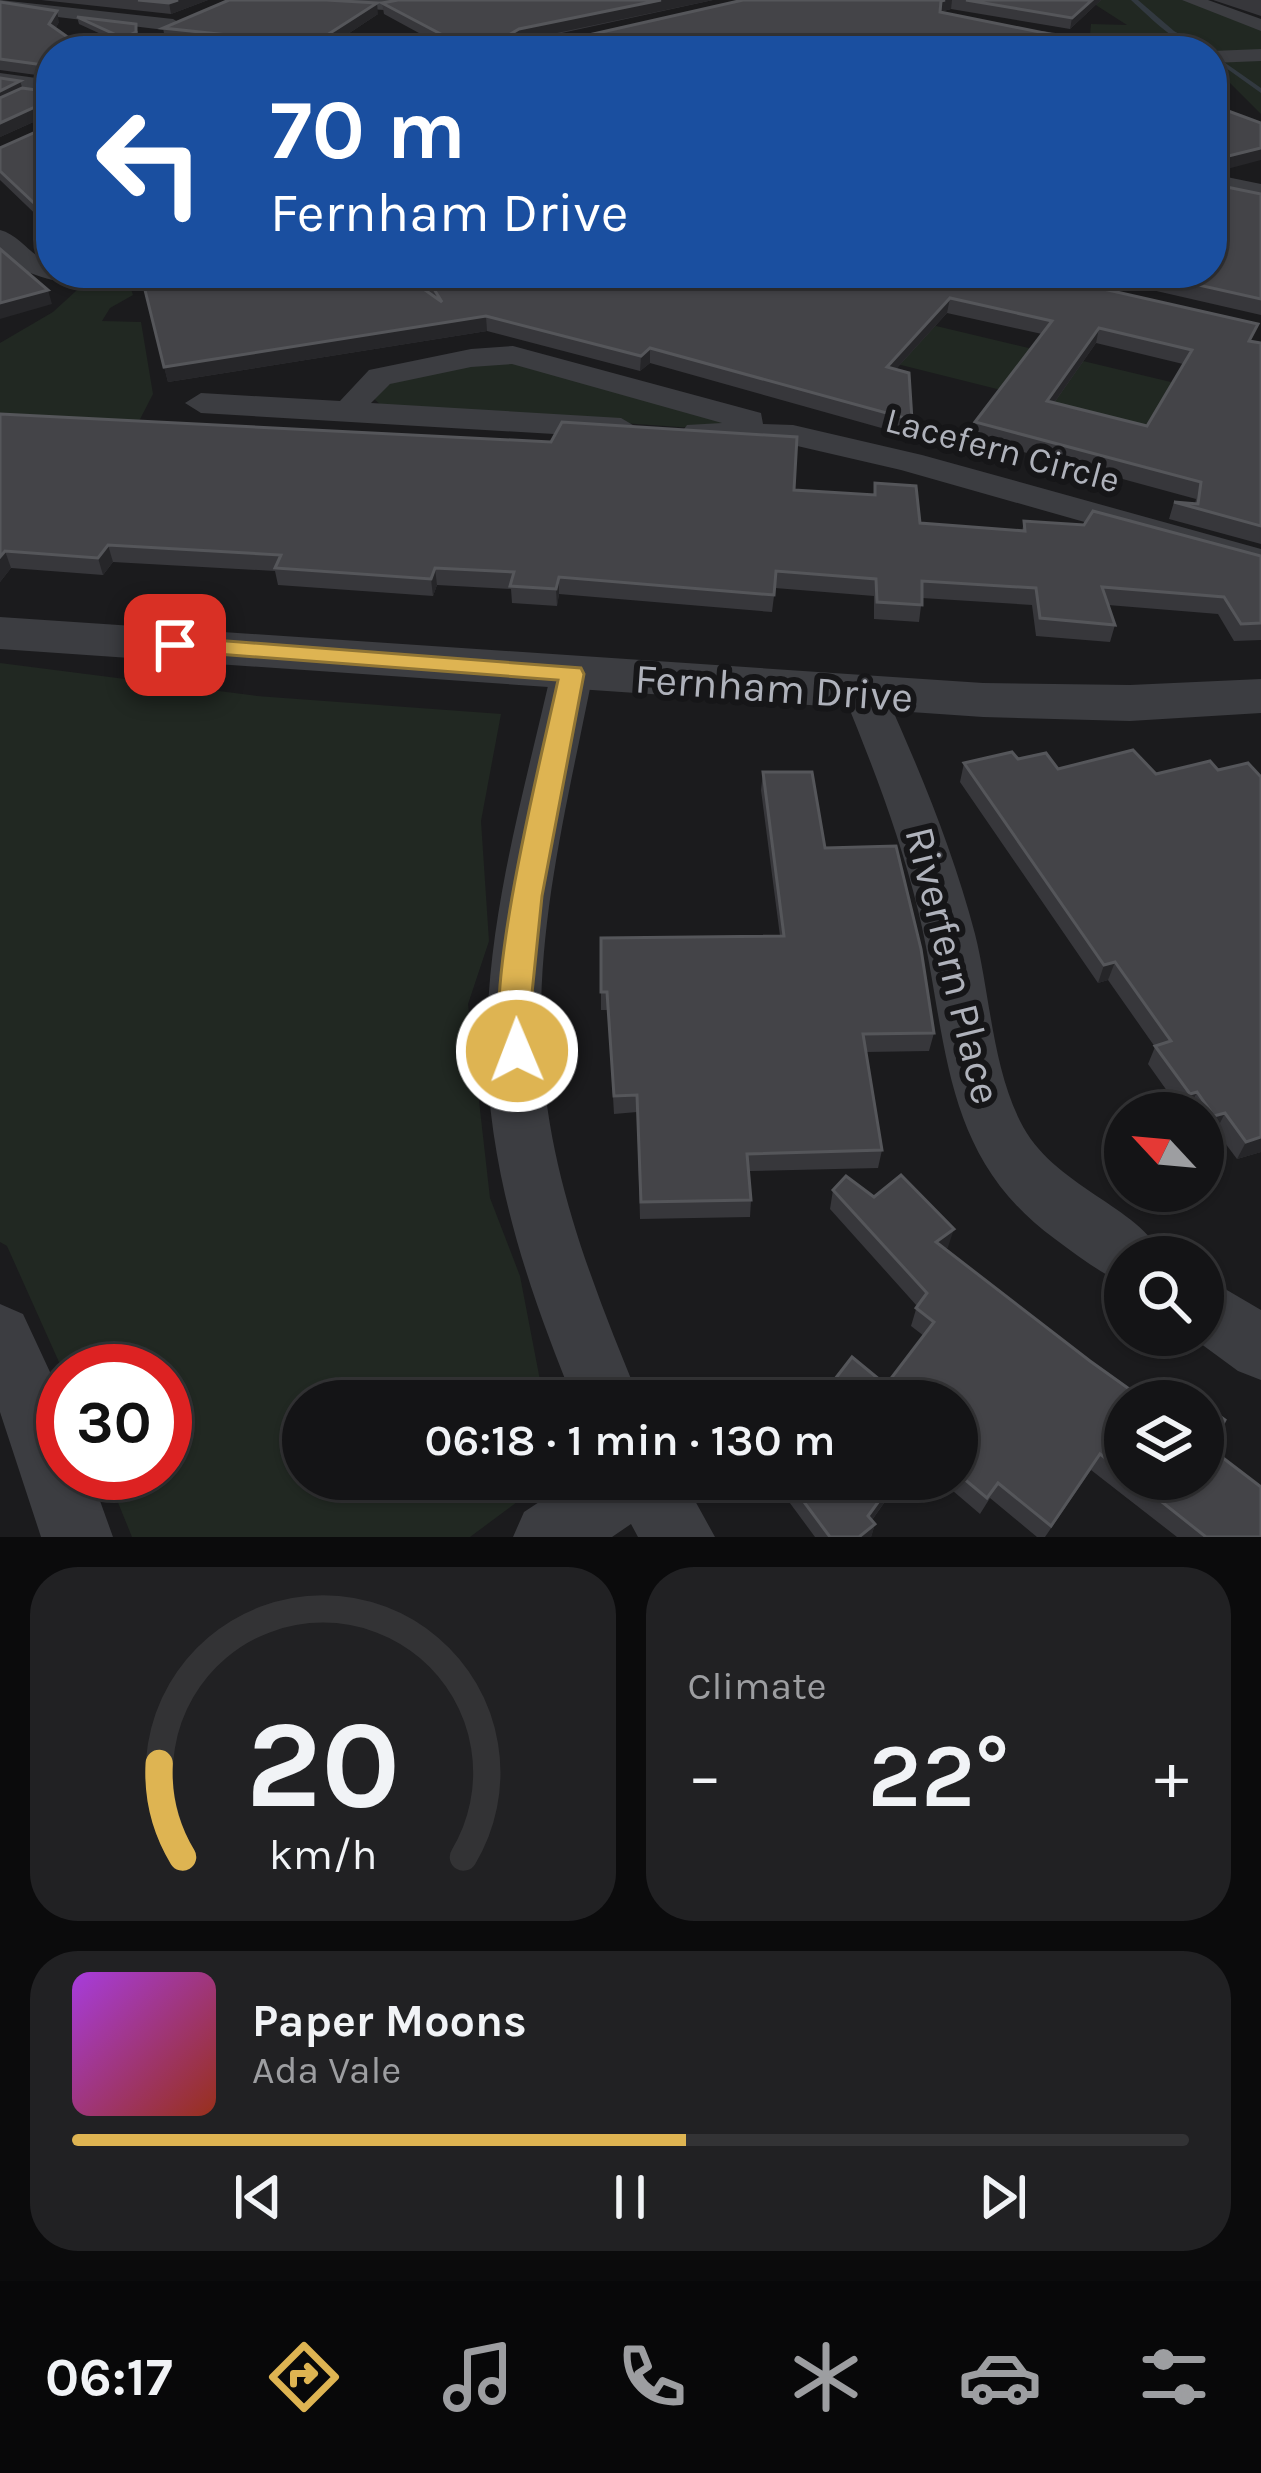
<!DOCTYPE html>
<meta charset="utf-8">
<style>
:root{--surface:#141416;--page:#212123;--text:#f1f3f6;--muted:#9d9ea1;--line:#333335;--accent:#deb452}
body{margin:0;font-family:Karla,sans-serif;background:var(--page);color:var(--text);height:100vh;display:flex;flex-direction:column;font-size:45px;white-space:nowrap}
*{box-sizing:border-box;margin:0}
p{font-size:39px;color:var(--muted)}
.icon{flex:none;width:66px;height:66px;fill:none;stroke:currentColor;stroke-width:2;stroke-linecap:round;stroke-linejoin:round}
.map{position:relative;height:1537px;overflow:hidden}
.panel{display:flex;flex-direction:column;gap:30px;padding:30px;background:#0b0b0c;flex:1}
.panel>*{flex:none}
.guide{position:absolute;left:36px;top:36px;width:1191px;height:252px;border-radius:48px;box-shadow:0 3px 9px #0004,0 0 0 3px var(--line);background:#1a4fa0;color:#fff;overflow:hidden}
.needle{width:78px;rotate:296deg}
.buttons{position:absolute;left:1104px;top:1092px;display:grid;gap:24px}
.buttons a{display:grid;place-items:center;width:120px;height:120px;border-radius:50%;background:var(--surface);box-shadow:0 3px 9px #0004,0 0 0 3px var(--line);font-size:60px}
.speed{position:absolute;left:36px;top:1344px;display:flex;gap:24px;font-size:60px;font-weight:700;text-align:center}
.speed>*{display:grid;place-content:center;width:156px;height:156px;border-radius:50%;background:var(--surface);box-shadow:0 3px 9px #0004,0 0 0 3px var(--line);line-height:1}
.speed .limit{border:18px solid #d22;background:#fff;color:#111}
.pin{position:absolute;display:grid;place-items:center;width:102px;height:102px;color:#fff;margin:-51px;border-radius:24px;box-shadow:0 6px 18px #0006}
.me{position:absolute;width:132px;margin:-66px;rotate:359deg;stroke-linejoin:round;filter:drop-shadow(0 0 9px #0008)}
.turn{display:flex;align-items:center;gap:42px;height:252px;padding:0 36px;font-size:54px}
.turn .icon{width:156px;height:156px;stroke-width:2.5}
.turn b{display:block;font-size:84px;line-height:102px}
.big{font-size:90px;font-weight:600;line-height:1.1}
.panel .widget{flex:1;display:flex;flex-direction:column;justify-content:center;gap:18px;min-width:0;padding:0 42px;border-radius:48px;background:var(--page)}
.panel .dial{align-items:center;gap:0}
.dial svg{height:312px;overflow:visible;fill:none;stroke:var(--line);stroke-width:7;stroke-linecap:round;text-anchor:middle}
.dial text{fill:var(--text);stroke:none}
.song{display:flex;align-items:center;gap:36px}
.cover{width:144px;height:144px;border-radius:18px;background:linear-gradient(135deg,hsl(280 70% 55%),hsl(10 70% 35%))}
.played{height:12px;border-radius:6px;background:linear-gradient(90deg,var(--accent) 55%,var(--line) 55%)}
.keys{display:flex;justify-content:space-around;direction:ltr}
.heat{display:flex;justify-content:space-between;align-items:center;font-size:66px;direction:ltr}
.panel .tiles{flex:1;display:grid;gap:30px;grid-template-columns:1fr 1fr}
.widget:last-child{grid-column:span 2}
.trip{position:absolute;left:282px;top:1380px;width:696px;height:120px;border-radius:60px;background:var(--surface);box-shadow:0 3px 9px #0004,0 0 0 3px var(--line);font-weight:600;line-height:120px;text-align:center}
.tab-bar{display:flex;height:192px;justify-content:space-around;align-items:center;background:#080809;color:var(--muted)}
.tab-bar .icon{width:84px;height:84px}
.tab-bar .active{color:var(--accent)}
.tab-bar b{font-size:54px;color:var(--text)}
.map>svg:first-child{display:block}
</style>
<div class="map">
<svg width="1261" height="1537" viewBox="0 0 1261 1537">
<rect width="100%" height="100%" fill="#1b1b1d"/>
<!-- green -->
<g fill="#212822">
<path d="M1088,0h96l77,29v85l-49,-49v-14l-122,-16 1,-11 36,1z"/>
<path d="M134,273h31l-37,7 5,15 -23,13 -8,13 39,1 12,72 -16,31 -137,-6v-76l53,-31 34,-31z"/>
<path d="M714,273l503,120 44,62 -720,-180z"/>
<path d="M506,360l225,60 -24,9 -325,-23 -9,-8c28,-33 92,-31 133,-38z"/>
<path d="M0,663l257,33 244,18 -20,107 8,120 -21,63 22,194 30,78 24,125h-241v78h222l-8,23 -47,35h-338l-26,-64h59v-102h-102l-56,-125 -7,-4z"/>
</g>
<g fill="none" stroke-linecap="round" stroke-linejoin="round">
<!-- stream -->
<g fill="#323940" fill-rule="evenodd">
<path d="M1131,0h7l36,31 34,20c-29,-3 -56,-32 -77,-51z"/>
<path d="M1221,60l40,28v5l-42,-30z"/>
</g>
<!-- minor -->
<g fill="#3c3d41" fill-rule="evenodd">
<path d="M0,0l173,19 10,6 -10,6 -173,-21z"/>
<path d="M294,0h135l-44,10 -82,-5z"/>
<path d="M1182,0h26l53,19v12z"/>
<path d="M1042,31l94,14 10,6h-50l-61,-10v-8z"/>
<path d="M1261,49v12l-49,2v-12z"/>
<path d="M0,73l51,7v12l-51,-7z"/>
<path d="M1212,174l49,10v14l-49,-10z"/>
<path d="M0,230c20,5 30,26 51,33v10h66c-24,24 -96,4 -117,-19z"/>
<path d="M513,346l248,67 2,11 30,1 129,30 339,94v23l-360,-102 -108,-25 -106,-6 -5,-7 5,-7 35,-2 -210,-59 -41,3 -81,17 -19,19 250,15 17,10 -17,10 -420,-25 -16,-10 16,-10 139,8 29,-31 102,-21z"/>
<path d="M572,660l15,4 6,9c-24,124 -58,252 -51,379 6,124 52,236 98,349h-66c-46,-112 -86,-230 -87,-352 -1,-127 36,-253 64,-376l6,-9z"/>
<path d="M864,679l15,4 6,10c35,78 68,157 90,241 15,60 17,130 45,187 32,66 120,85 143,136h-38v26c-25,-9 -48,-28 -70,-44 -117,-85 -106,-202 -137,-329 -18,-74 -46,-146 -75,-217l6,-10z"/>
<path d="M1203,1276l58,34v70l-23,-9 -49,-36h14z"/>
<path d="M0,1304l23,10 40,86v73h27l23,64h-72l-41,-125z"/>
<path d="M574,1479h109l32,58h-77l-7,-13 -19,13h-99l11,-25z"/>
</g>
<!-- tertiary -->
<path fill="#3c3d41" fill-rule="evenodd" d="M0,617l983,66 147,2 131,-6v34l-131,8 -147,-4 -983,-68z"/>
</g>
<!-- wall -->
<g fill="#37373b" fill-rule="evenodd">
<path d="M41,0h167l-37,14z"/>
<path d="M398,0h315l-197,43 33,1 194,-44h358l-31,29 -119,-20 -11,3 179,39h-667l-68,-37 -2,-11z"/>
<path d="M1213,0h48v16z"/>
<path d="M0,2l59,20 -4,7 -4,22v26l-51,-7z"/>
<path d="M378,14l-56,37h-50l-107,-12 -2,-11z"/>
<path d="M77,17l61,14 -1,8 -12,6 -46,-21z"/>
<path d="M20,81l2,7 29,4v137l-51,-49v-32l49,-22 2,-10 -2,-1 -49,22z"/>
<path d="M1261,194v121l-183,-42h134z"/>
<path d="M417,273h616l228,70v201l-92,-25 5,-17 21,2 1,-5 -224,-61 3,-16 67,-88 -95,-21 -51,56 16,51 -2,16 -260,-73 -10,8 -153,-40 -319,51 -23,-92 284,3zM1096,343l87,21 -36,62 -93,-23z"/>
<path d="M0,414l794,76 80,5 1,-12 45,40 102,8 2,-10 237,35v84l-27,1 -16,-27 -110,-9 7,20 -5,17 -74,-6 -4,-31 -110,-7 -3,24 -45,-3v-23l-99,-8 -3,24 -213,-18 -2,12 -45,-3 -1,-14 -74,-4 -4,11 -155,-11 -3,-14 -162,-9 -10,13 -92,-7 -11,14z"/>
<path d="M1018,759l40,10 98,5 62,-4 43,7v375l-24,7 -21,-28 -11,3 -2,-2v-19h-13l-2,-3 -6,2 -34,-48 7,-17 -47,-67 -10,3 -138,-201 4,-19z"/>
<path d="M763,772l62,76 109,185 -5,18 -63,1 16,98 -4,18 -129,3 2,29 -1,17 -110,2 -3,-107 -23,2 -6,-104h-7v-72l179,-2 -19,-146z"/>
<path d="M833,1190l41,7 74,50 -3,2 180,152v78h78l7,-31 51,89h-84l-86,-67 -46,67h-8l-47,-39 -10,16 -41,-35h18v-78l-71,-16 38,-49 -13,-10 6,-20 -87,-97z"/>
<path d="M787,1479h114l-29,41 3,4 -4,13h-56l-31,-42z"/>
</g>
<!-- shaded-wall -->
<g fill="#262629">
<path d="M178,0h30l-37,14 -2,-11z"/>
<path d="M661,0h52l-194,41 -11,6 -2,4 1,-15 12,-7z"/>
<path d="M945,0h7l-1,9 -12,3 2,-11z"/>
<path d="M1092,0h9l-31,29 2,-11z"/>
<path d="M377,3l1,11 -56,37h-8l-1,-7z"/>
<path d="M57,11l2,11 -7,13 -3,-11z"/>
<path d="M136,24l1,15 -12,6 -2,-7z"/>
<path d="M20,81l4,12 -24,11v-13z"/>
<path d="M46,102l3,13 -49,22v-14z"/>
<path d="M1261,148v12l-49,13v-13z"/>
<path d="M48,290l4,14 -52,15v-16z"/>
<path d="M950,298l-3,15 -63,69 3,-15z"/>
<path d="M486,316l1,15 -319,51 -4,-15z"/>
<path d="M1099,328l-3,15 -52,74 3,-16z"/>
<path d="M650,348v15l-10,8 1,-15z"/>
<path d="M108,545l5,17 -10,13 -5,-17z"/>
<path d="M5,551l6,17 -11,14v-25z"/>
<path d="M435,568l2,17 -4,11 -2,-17z"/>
<path d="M559,577v17l-2,12 -1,-17z"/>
<path d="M1115,962l-7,18 -10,3 6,-18z"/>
<path d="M1197,1092l-9,18 -6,2 8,-18z"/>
<path d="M1225,1113l-9,18 -11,3 9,-18z"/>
<path d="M1261,1137v15l-24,7 9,-17z"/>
<path d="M954,1229l-6,18 -17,14 5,-19z"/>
<path d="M895,1479h6l-37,52 4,-15z"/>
<path d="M875,1524l-4,13h-12z"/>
</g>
<!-- building -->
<g fill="#444448" stroke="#55565a" stroke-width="3" fill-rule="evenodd">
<path d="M138,0h40l-9,3z"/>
<path d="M229,0h97l51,3 -64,41 -150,-16z"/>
<path d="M398,0h263l-142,29 -12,7 -1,6 43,2 194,-44h202l-4,1 -1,11 159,32 -4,3 24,4h-646l-91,-48z"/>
<path d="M966,0h126l-20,18z"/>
<path d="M0,2l57,9 -8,13 37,26 -35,1v15l-51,-7z"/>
<path d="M77,17l59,7v8l-13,6z"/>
<path d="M0,78l20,3 -20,10z"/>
<path d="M22,88l29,4v14l-5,-4 -46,21v-25z"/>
<path d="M1212,105l49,18v25l-49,12z"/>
<path d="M51,114v105l-51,-48v-23l49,-22z"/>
<path d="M1212,184l49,10v105l-116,-26h67z"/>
<path d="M0,249l48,41 -48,13z"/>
<path d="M154,273h247l41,29 -18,-29h609l225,51 -9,17 12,2v183l-87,-24 24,2 3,-22 -226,-60 77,-101 -102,-23 -63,69 22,6 3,47 -262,-72 -9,8 -155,-40 -322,51 -19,-77 5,-1 -4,-15zM1099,328l93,22 -45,76 -100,-25z"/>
<path d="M0,414l551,28 11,-20 235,15 -3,53 81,5v-12l41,3 4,37 105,8 -1,-10 60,4 9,-14 168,45v67l-20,1 -17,-27 -122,-10 13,38 -75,-7 -4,-30 -114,-7v24l-45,-3 -1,-23 -100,-8 -2,24 -215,-18 -3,12 -46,-3 4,-14 -79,-4 -4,11 -156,-11 6,-13 -173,-10 -10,13 -93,-7 -5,6z"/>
<path d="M1133,750l23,24 54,-13 8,9 30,-7 13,14v360l-15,5 -21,-29 -11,3 -17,-24 -7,2 -35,-48 16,-5 -56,-79 -11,3 -140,-202 48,-11 6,7 28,-6 12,16z"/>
<path d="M763,772h49l13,76 71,-2 25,103 13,84 -71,1 19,116 -135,4 4,46 -110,2 -4,-107 -23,1 -7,-104h-6v-54l183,-2z"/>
<path d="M901,1175l53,54 -18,13 154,119 56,40h-21v72l-25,-19 -49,72 -53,-43 -11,15 -30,-25v-72h-139l34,-44 34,28 48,-63 -18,-14 11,-15 -94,-103 13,-14 28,21z"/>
<path d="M1183,1390l15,11h-22z"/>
<path d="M1203,1404l22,16 -15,28 51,39v50h-55l-73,-58h70z"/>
<path d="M787,1479h108l-27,37 7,8 -16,13h-29z"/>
</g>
<!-- route -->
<path fill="#deb452" stroke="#907535" stroke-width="3" d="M175,637l406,31 3,6 -42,222 -11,107 3,48 -5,10 -12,4 -12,-4c-27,-55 38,-310 53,-381l-392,-30 -3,-5 3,-6z"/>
<g text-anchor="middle" stroke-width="12" stroke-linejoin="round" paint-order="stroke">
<!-- far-street labels -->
<g font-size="36" fill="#afb2bb" stroke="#161618">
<text transform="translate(1003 449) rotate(15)" y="13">Lacefern Circle</text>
</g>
<!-- street labels -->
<g font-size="42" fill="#afb2bb" stroke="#161618">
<text transform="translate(774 687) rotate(4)" y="15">Fernham Drive</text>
<text transform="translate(954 965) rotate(76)" y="15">Riverfern Place</text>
</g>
</g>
</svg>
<div class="buttons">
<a><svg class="needle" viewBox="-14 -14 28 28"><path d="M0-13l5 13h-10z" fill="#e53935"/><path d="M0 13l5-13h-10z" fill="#9d9ea1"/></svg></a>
<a><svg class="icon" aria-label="search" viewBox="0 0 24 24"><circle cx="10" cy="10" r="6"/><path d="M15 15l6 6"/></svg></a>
<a><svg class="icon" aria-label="layers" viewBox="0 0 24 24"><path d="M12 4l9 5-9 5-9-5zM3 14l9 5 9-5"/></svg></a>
</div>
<div class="speed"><div class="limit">30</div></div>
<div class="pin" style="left:175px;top:645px;background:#d93025"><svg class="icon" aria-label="arrive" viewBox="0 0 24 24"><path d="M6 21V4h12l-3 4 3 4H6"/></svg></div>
<svg class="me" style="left:517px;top:1051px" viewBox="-20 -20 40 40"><circle r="17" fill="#deb452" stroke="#fff" stroke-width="3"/><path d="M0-11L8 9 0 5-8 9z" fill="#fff"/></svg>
<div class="trip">06:18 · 1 min · 130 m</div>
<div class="guide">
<div class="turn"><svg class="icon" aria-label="left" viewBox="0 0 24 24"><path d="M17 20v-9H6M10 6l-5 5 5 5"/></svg><div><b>70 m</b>Fernham Drive</div></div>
</div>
</div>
<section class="panel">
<div class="tiles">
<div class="widget dial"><svg viewBox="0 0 100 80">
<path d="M14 69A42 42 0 1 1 86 69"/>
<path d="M14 69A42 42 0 0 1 8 45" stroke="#deb452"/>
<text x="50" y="56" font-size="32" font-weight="700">20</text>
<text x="50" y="72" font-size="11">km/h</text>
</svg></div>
<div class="widget"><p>Climate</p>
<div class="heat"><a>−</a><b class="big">22°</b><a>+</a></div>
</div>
<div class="widget">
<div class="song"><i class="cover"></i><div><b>Paper Moons</b><p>Ada Vale</p></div></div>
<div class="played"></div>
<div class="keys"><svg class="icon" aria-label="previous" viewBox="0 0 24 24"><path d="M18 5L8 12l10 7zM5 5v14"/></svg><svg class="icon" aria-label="pause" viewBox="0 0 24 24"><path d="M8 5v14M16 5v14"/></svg><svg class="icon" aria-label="next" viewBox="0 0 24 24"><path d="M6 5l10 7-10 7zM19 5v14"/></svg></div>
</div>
</div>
</section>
<nav class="tab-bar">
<b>06:17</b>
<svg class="icon active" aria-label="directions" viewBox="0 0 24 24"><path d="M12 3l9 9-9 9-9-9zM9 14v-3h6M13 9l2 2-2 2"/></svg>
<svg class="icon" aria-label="music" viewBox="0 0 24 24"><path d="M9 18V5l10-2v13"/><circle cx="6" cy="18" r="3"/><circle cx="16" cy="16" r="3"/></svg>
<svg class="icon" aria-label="phone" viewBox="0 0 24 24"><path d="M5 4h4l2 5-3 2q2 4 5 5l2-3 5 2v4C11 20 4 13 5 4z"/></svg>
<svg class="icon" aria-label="climate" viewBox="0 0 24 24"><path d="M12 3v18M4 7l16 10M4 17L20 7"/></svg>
<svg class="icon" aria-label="car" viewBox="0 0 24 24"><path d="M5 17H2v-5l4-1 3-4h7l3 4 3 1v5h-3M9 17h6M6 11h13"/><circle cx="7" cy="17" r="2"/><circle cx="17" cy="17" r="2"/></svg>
<svg class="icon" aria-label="filters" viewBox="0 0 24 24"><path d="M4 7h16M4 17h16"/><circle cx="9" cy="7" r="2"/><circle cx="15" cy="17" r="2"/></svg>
</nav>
